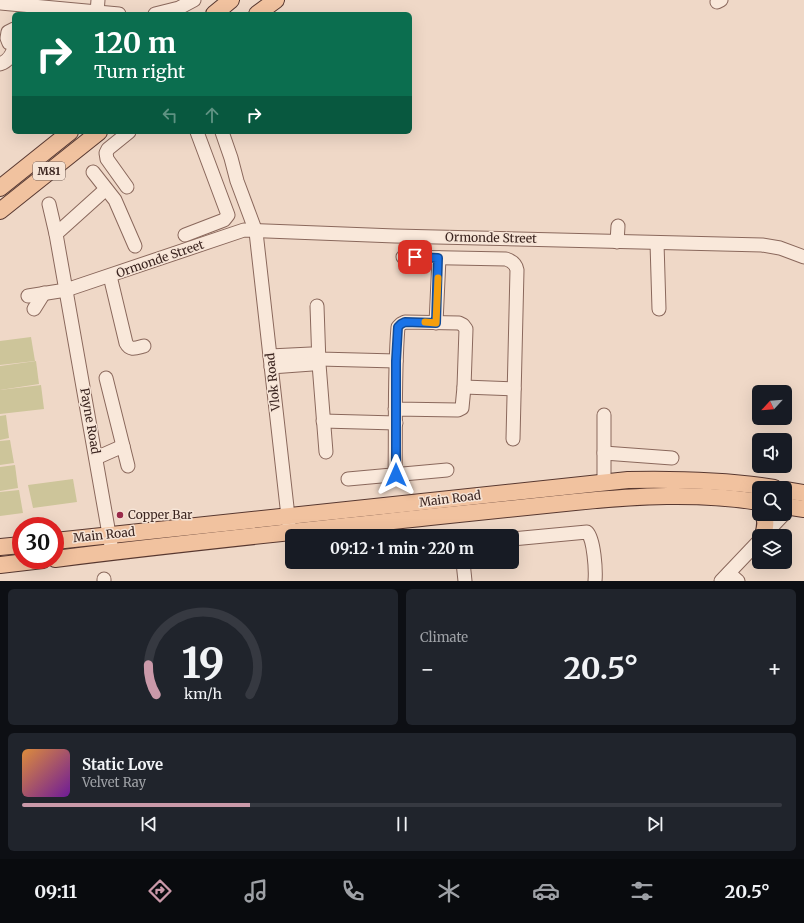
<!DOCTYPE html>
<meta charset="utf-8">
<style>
:root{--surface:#171b24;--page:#20242c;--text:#f1f3f6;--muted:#9ea1a6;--line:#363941;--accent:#ca99a9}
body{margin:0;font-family:Merriweather,serif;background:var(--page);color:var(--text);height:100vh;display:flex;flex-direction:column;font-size:15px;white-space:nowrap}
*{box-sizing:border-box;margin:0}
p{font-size:13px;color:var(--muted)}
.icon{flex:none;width:22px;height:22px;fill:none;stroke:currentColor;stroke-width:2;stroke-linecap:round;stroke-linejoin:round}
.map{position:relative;height:581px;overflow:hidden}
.drawer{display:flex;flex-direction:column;gap:8px;padding:8px;background:#0d0f14;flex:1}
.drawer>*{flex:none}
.guide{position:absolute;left:12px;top:12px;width:400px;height:122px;border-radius:6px;box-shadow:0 4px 16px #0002;background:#0b6e4f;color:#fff;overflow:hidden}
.needle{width:26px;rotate:244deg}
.controls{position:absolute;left:752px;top:385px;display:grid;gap:8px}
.controls a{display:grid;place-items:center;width:40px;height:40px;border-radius:6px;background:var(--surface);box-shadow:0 4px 16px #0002;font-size:20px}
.speed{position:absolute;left:12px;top:517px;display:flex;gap:8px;font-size:20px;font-weight:700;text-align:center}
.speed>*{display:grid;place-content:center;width:52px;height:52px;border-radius:50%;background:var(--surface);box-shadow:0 4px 16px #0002;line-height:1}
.speed .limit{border:6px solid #d22;background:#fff;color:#111}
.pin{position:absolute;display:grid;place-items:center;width:34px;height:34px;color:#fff;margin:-17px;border-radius:8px;box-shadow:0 2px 6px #0006}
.me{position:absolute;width:44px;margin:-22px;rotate:0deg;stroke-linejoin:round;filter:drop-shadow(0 0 3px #0008)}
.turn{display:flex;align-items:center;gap:14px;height:84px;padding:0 16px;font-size:18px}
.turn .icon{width:52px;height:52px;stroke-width:2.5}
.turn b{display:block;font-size:28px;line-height:34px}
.lanes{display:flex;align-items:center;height:38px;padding:0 16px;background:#0003;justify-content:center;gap:20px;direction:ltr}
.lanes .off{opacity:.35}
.big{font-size:30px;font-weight:700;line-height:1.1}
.drawer .tile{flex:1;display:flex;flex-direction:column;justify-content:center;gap:6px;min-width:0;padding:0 14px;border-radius:6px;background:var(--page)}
.drawer .dial{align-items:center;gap:0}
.dial svg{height:104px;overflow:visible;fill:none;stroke:var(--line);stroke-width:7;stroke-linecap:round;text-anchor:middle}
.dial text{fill:var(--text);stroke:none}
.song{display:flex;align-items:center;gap:12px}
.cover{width:48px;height:48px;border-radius:6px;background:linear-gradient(135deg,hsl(30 70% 55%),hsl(280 70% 35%))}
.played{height:4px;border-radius:2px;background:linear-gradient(90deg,var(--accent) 30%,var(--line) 30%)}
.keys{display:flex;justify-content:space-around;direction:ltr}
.heat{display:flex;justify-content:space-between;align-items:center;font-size:22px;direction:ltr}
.drawer .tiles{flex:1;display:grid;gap:8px;grid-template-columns:1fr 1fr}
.tile:last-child{grid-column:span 2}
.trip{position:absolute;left:285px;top:529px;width:234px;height:40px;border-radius:6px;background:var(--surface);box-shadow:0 4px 16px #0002;font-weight:700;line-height:40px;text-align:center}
.dock{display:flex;height:64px;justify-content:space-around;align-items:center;background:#090b0e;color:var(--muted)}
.dock .icon{width:28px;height:28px}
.dock .selected{color:var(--accent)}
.dock b{font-size:18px;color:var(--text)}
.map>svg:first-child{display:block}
</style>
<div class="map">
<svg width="804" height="581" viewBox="0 0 804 581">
<rect width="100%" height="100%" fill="#efd8c7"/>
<!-- park -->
<g fill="#cdc59a">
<path d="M31,337l4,24 -35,4v-24z"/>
<path d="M36,361l3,23 -39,6v-24z"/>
<path d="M41,385l3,24 -44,5v-24z"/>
<path d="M6,415l3,23 -9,2v-24z"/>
<path d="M10,440l4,23 -14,2v-24z"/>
<path d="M15,465l3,23 -18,3v-24z"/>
<path d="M73,479l4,23 -44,6 -5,-23z"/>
<path d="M19,490l4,23 -23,3v-24z"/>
</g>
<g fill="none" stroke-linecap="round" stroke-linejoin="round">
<!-- minor casing -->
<g stroke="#8a685c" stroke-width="15">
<g id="minor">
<path d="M717,2l4,-2"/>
<path d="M0,3l119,11"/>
<path d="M97,12l1,-12"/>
<path d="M155,14l24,-6 15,-8"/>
<path d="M14,29l-6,3 -1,6 2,5 5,1"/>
<path d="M0,64c8,-3 12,-8 14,-17"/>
<path d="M222,132l9,26 6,23 19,51 33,293"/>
<path d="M93,172l22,28 20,46"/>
<path d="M127,187l-20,-28 -1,-6 2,-4 21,-17"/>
<path d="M49,204l7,30 56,317"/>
<path d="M56,234l50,-45"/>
<path d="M185,235l39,-15 4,-5 -31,-83"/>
<path d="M617,242l1,-16"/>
<path d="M657,243l2,66"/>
<path d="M403,257l103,2c6,2 10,5 11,11l-4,169"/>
<path d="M110,276l16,67c4,8 10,5 18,3"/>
<path d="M28,296l38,-6 178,-60 151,6 367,9 18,3 24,9"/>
<path d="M317,306l2,58 7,88"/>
<path d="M34,309l10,-16"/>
<path d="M436,323l3,-65"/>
<path d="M270,356l41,-2 8,5 77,2"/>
<path d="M271,367l41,-3 7,-5"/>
<path d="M106,378l22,88"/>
<path d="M464,387l50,2"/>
<path d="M604,415v68"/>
<path d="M323,421l73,2"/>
<path d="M604,453l68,5"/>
<path d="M96,458l27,-12"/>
<path d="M395,475c1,-50 -1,-99 3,-148l3,-3 4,-2 54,1 4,2 3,4 -2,58 -2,21 -4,2 -63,-1"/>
<path d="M348,479l99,-9"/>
<path d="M763,536l21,-22"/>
<path d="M512,539l75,-7c7,7 9,38 8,49"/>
<path d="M463,562l2,19"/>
<path d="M729,573l9,8"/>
<path d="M104,579v2"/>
<path d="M721,581l38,-40"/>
</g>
</g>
<!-- major casing -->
<g stroke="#583830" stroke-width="18">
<g id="major">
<path d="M214,14l17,-14"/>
<path d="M257,14l19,-14"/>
<path d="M0,188l70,-56"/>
<path d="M0,211l99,-79"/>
<path d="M785,490l19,3"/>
<path d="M785,506l19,3"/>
<path d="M763,514c4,7 2,14 0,22"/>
<path d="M55,541l573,-61c50,-1 98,0 146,8"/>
<path d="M0,547l21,-2"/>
<path d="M55,559c125,-16 250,-28 375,-42 48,-5 96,-10 145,-15 61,-6 122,-10 184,0"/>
<path d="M0,565l43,-5"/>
</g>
</g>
<!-- minor -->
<use href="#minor" stroke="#f9e8da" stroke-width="13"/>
<!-- major -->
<use href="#major" stroke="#f1c29f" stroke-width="16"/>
</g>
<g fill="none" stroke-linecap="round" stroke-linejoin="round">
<!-- route casing -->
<g stroke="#114b97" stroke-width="10">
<path id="route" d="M396,475v-114l2,-34 3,-3 4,-2 31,1 2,-65 -23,-1"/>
</g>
<!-- route -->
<use href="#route" stroke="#1a73e8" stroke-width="7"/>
<!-- slow -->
<path stroke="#f59e0b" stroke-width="7" d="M425,322l11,1 2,-45"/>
</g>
<!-- markers -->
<circle fill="#9a2b4a" stroke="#f6e4d6" stroke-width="1.5" cx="120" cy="515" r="4"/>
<g text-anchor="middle" stroke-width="3" stroke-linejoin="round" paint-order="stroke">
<!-- shield labels -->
<rect fill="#f6e4d6" stroke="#735e57" stroke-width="1" x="33" y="162" width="32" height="18" rx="3"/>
<g font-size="11" font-weight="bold" fill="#3b2520">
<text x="49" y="175">M81</text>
</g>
<!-- street labels -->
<g font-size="12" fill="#3b2520" stroke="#f6e4d6">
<text transform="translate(491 238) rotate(1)" y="4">Ormonde Street</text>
<text transform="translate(160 259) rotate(-19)" y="4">Ormonde Street</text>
<text transform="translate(273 382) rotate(-96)" y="4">Vlok Road</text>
<text transform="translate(90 421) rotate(80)" y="4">Payne Road</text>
<text transform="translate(450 499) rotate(-7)" y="4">Main Road</text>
<text transform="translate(104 535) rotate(-6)" y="4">Main Road</text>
</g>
<!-- poi labels -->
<g font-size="12" fill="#3b2520" stroke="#f6e4d6" text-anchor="start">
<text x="128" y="519">Copper Bar</text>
</g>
</g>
</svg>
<div class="controls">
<a><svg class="needle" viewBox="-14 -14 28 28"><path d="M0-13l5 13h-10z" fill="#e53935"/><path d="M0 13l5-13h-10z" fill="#9ea1a6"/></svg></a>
<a><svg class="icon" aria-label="sound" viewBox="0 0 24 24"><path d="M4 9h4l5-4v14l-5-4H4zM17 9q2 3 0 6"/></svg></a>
<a><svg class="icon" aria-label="search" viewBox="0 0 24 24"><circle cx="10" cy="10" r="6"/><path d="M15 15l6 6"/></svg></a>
<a><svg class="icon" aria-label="layers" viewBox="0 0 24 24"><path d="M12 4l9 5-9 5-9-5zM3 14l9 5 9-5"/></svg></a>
</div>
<div class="speed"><div class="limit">30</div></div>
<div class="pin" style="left:415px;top:257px;background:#d93025"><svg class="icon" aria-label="arrive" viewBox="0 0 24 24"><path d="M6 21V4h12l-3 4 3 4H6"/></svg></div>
<svg class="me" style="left:396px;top:475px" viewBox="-20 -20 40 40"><path d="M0-17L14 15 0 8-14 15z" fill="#1a73e8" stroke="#fff" stroke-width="4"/></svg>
<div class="trip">09:12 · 1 min · 220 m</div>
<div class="guide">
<div class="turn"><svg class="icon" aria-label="right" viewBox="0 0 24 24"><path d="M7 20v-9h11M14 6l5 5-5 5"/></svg><div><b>120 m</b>Turn right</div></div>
<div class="lanes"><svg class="icon off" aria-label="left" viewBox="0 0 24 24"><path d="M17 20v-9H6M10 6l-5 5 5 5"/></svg><svg class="icon off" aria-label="ahead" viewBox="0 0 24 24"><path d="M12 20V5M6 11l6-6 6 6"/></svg><svg class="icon" aria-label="right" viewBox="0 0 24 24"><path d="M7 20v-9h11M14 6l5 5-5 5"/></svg></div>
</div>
</div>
<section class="drawer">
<div class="tiles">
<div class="tile dial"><svg viewBox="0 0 100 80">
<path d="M14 69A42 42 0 1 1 86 69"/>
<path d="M14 69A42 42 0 0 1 8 46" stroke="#ca99a9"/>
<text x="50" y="56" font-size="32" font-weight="700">19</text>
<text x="50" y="72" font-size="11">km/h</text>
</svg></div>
<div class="tile"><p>Climate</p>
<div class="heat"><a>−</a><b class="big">20.5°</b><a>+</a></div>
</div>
<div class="tile">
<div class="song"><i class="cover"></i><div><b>Static Love</b><p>Velvet Ray</p></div></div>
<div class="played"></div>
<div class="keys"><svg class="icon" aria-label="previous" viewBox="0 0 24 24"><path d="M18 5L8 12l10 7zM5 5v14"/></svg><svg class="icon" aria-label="pause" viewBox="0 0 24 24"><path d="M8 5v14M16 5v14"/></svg><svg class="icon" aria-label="next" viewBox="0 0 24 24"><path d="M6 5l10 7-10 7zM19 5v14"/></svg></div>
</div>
</div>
</section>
<nav class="dock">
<b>09:11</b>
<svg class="icon selected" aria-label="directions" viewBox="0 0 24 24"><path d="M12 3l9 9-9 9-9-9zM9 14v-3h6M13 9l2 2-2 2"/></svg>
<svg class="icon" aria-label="music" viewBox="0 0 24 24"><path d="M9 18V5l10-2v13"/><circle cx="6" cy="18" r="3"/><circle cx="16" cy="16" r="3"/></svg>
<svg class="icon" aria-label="phone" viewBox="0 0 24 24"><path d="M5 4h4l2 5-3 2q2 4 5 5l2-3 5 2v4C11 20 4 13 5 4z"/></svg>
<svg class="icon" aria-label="climate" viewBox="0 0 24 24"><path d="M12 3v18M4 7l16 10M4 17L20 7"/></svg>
<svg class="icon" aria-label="car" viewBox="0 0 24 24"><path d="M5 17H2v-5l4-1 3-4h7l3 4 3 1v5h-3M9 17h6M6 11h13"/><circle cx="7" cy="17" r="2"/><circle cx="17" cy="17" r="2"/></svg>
<svg class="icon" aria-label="filters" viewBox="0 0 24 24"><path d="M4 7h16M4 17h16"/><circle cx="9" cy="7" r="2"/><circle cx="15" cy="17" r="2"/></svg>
<b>20.5°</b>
</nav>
